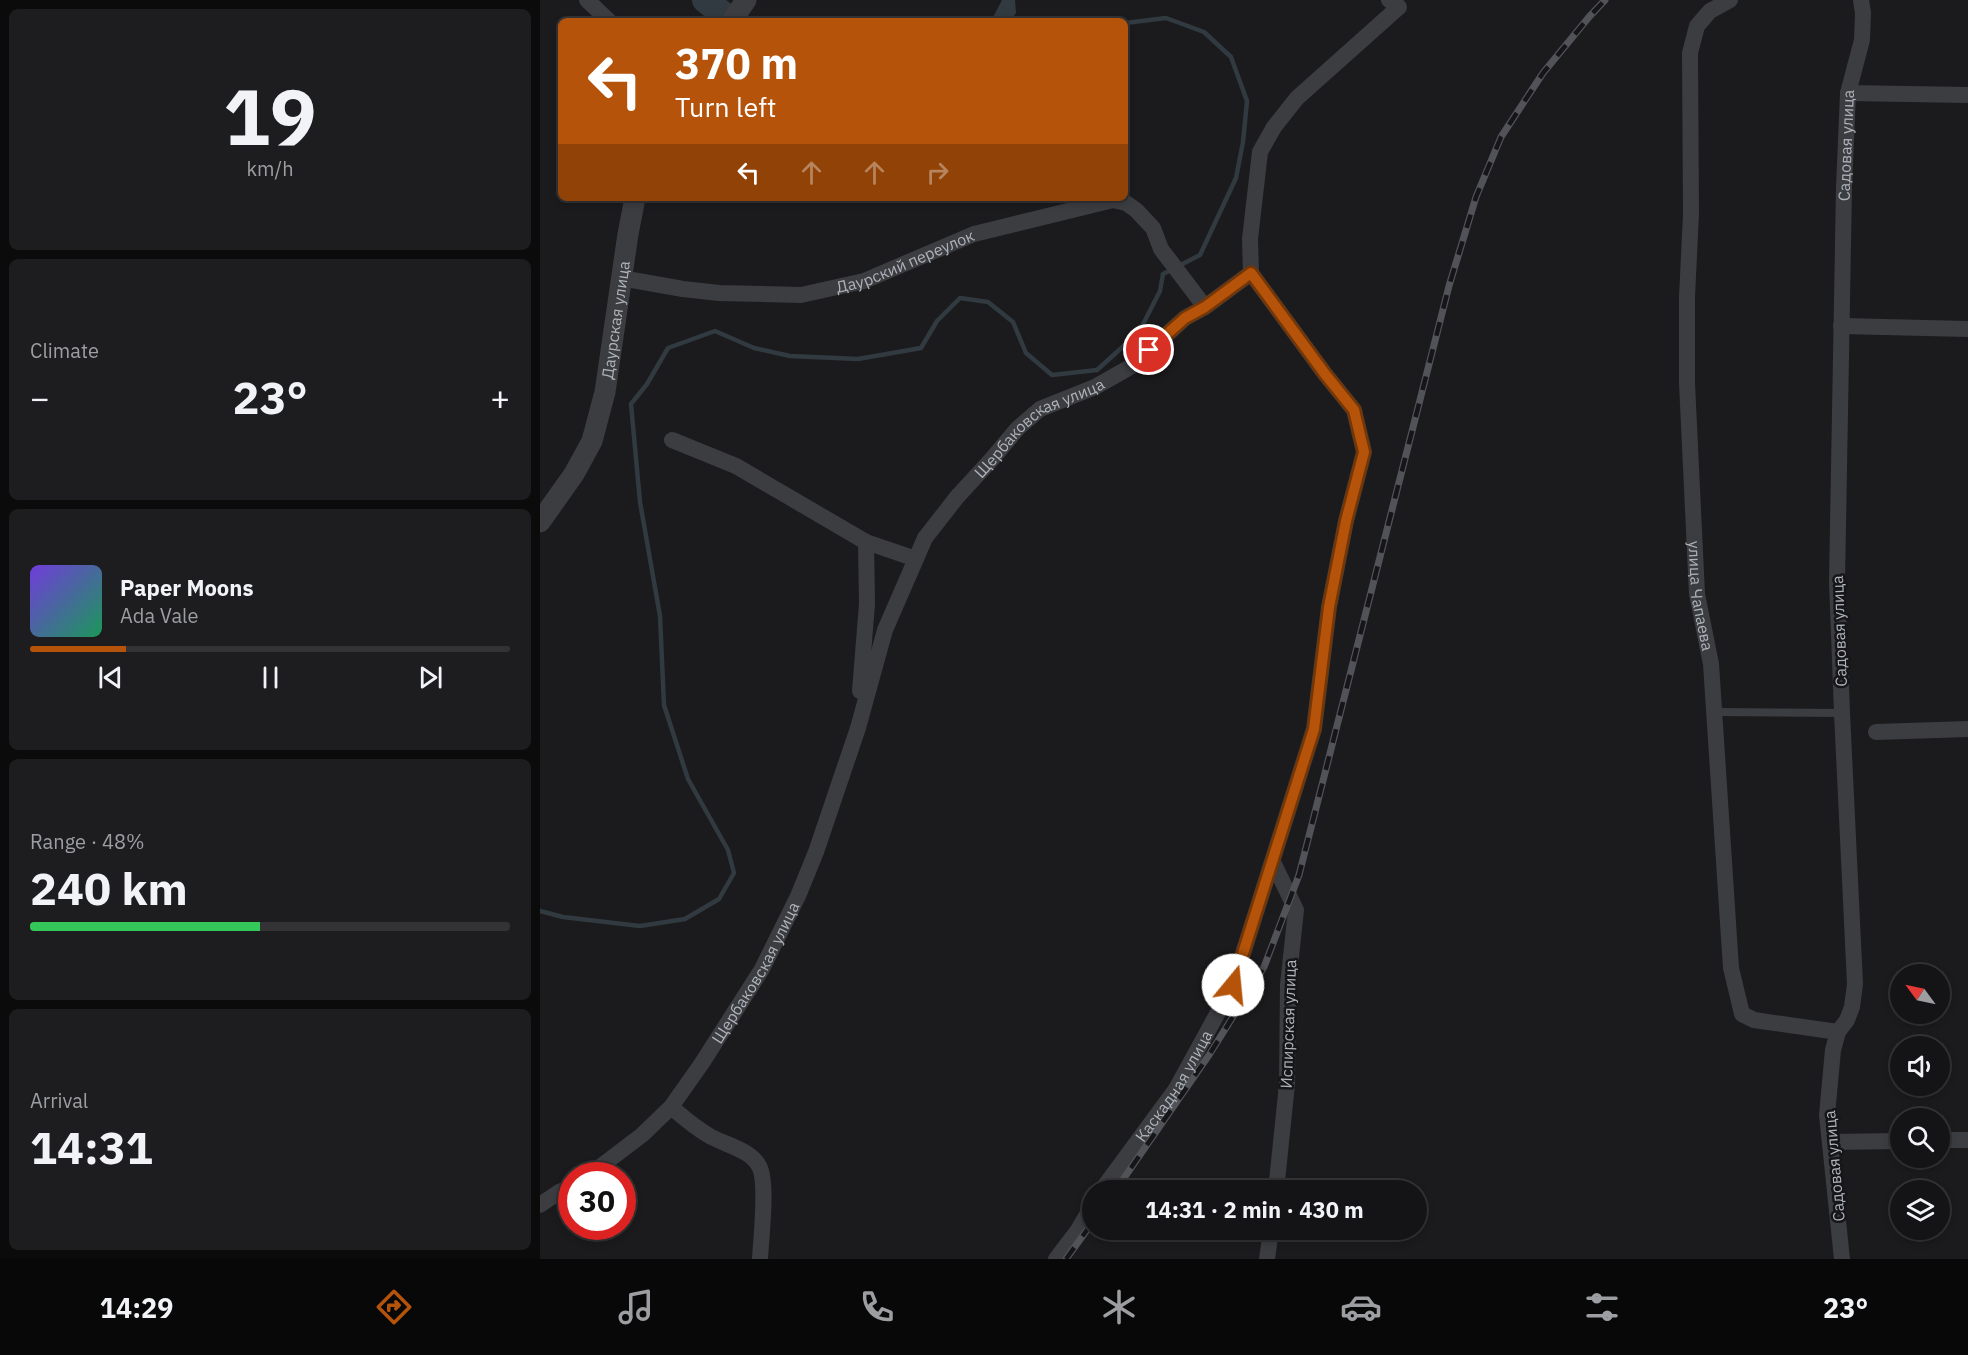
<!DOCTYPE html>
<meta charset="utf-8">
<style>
:root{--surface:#141416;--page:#1d1d1f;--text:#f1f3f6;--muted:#9d9ea1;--line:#333335;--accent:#b45309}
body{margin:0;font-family:"IBM Plex Sans",sans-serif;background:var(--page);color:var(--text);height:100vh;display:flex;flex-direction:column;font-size:22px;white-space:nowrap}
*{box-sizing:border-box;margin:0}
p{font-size:20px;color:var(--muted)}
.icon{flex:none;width:33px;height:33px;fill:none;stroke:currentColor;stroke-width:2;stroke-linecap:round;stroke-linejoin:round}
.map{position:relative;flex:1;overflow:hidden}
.sheet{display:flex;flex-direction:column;gap:9px;padding:9px;background:#0b0b0c;width:540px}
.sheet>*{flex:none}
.banner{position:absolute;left:18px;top:18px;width:570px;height:183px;border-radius:9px;box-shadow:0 3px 9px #0003,0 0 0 2px var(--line);background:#b45309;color:#fff;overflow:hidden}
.needle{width:39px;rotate:303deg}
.tools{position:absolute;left:1350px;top:964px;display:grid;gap:12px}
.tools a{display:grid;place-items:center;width:60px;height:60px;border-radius:50%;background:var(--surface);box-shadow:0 3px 9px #0003,0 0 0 2px var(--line);font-size:30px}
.speed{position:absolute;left:18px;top:1162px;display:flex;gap:12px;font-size:30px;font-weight:700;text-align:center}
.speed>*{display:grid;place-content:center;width:78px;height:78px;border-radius:50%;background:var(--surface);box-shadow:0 3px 9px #0003,0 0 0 2px var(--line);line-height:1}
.speed .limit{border:9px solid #d22;background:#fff;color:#111}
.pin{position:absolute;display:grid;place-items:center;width:51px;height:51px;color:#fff;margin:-26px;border:3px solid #fff;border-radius:50%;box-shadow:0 2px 6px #0007}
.me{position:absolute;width:66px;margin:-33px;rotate:17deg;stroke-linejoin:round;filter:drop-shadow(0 0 4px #0008)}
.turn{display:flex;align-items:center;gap:21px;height:126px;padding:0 18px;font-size:27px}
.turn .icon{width:78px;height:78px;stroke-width:2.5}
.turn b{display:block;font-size:42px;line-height:51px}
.lanes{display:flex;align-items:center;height:57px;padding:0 18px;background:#0003;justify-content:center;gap:30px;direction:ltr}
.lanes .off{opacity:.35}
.big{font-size:45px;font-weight:700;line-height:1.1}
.sheet .card{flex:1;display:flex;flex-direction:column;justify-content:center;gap:9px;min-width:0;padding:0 21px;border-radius:9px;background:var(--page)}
.sheet .dial{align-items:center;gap:0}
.dial b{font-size:78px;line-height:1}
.song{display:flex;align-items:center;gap:18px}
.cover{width:72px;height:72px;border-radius:9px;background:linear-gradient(135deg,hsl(260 70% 55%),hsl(150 70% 35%))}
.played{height:6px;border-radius:3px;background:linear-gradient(90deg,var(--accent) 20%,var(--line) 20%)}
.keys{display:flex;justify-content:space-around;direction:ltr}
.heat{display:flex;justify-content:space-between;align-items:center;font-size:33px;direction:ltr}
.charge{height:9px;border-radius:4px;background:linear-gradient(90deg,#34c759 48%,var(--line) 0)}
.trip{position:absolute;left:542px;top:1180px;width:345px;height:60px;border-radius:30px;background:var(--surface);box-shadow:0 3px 9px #0003,0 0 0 2px var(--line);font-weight:700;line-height:60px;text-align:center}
.menu{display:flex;height:96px;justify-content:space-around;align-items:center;background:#080809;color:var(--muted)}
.menu .icon{width:42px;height:42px}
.menu .on{color:var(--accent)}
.menu b{font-size:27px;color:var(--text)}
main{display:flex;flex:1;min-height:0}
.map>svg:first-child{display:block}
</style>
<main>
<section class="sheet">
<div class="card dial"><b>19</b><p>km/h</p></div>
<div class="card"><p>Climate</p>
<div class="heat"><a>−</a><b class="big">23°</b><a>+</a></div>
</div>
<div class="card">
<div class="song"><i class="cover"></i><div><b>Paper Moons</b><p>Ada Vale</p></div></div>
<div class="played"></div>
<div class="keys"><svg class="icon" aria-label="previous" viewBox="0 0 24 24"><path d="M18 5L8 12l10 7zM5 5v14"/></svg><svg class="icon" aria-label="pause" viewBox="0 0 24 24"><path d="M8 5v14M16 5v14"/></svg><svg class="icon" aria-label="next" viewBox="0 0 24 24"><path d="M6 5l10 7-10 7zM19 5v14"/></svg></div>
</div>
<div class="card"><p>Range · 48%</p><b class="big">240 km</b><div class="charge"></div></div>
<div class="card"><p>Arrival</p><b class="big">14:31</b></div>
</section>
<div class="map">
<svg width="1428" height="1259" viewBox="0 0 1428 1259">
<rect width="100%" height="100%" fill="#1b1b1d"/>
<!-- water -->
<path fill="#313a40" d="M462,0h13l1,13 -6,8h-19z"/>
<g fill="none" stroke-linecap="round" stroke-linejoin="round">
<!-- stream -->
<path stroke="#313a40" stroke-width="4.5" d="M0,911l23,6 77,9 45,-7 34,-20 15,-26 -6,-23 -40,-71 -24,-74 -4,-89 -20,-114 -9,-98 16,-20 21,-36 47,-17 39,17 36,8 68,3 63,-11 16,-27 23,-23 28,4 25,20 13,31 26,22 45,-5 42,-38 21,-41 3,-17 37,-19 36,-77 7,-36 4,-41 -16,-44 -27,-25 -38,-14 -41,5"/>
<!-- river -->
<path stroke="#313a40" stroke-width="26" d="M165,0l27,21"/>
<!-- service -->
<path stroke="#3c3d41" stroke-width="8" d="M1176,712l126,1"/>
<!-- minor -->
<g stroke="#3c3d41" stroke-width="16">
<path d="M47,0l22,21"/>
<path id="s1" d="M1190,0l-20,11 -13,15 -7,27 1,161 -4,83v86l10,211 14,70 20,304 11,46 12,6 84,12"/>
<path d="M1308,93l120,2"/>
<path id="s2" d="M81,278l62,11 36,4 82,2 63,-14 110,-47 139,-34 13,3 10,7 17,18 8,21 44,58 46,-34 -1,-34 10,-87 14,-25 23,-29 102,-91 -10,-7"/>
<path d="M1301,326l127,3"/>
<path d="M132,440l64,26 130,76 50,17"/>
<path d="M320,691l7,-87 -1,-62"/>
<path d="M1336,732l92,-3"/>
<path d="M733,862l23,48 -8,75 -1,99 -11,107"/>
<path d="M131,1107c12,10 23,20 37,28 16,10 42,14 51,31 9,16 2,72 1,93"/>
<path d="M1400,1140h28"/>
<path d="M1290,1142l70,-1"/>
<path id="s3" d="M48,1176l54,-41 29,-28 31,-44 60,-94 36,-73 18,-44 42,-124 27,-98 40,-92 32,-41 34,-37 27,-32 22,-19 55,-22 37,-21 53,-48 20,-11"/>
<path id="s4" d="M561,1191l75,-102 57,-104 81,-256 15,-122 17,-86 18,-69 -10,-42 -29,-36 -74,-101"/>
<path d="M0,1205l19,-13 13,-5"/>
<path d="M516,1259l22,-29 14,-24"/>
<path d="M727,1259l4,-29"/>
<path id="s5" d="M1302,1259l-15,-144 6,-65 5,-18 9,-12 5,-13 3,-23 -13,-271 -5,-131 7,-395 4,-94 14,-53 1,-27 -2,-13"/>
</g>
<!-- tertiary -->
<g stroke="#3c3d41" stroke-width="21">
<path d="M192,21l14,-21"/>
<path id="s6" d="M0,522l34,-48 18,-33 13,-49 23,-158 7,-36"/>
</g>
<!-- rail casing -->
<g stroke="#515358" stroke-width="7">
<g id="rail">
<path d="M575,1191l94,-136 55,-88 35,-92 150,-589 27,-89 25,-60 42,-64 46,-56 16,-17"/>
<path d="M526,1259l26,-36"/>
</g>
</g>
<!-- rail -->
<use href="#rail" stroke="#161618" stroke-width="4.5" stroke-dasharray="14" stroke-linecap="butt"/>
</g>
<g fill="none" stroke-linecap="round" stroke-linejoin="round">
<!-- route casing -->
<g stroke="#753606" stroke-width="15">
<path id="route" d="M609,350l36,-32 20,-11 46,-34 74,101 29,36 10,42 -18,69 -17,86 -15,122 -81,256"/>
</g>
<!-- route -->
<use href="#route" stroke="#b45309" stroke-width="10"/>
</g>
<g text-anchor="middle" stroke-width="5" stroke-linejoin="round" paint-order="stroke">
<!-- street labels -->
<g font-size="16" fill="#aeb3bb" stroke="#161618">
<text dy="6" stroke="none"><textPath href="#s5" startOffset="1120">Садовая улица</textPath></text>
<text dy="6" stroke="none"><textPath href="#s2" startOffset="291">Даурский переулок</textPath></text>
<text dy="6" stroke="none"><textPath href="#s6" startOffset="220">Даурская улица</textPath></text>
<text dy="6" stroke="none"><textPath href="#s3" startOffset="897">Щербаковская улица</textPath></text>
<text dy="6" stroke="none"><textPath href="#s1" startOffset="614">улица Чапаева</textPath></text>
<text transform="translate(1299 631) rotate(-92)" y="6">Садовая улица</text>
<text dy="6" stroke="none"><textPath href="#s3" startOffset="267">Щербаковская улица</textPath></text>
<text transform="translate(748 1024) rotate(-88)" y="6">Испирская улица</text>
<text dy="6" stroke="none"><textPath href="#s4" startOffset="128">Каскадная улица</textPath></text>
<text transform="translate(1294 1166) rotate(-95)" y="6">Садовая улица</text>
</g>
</g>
</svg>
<div class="tools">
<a><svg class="needle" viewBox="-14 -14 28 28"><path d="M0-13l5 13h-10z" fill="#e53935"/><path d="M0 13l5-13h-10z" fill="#9d9ea1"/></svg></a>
<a><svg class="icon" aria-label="sound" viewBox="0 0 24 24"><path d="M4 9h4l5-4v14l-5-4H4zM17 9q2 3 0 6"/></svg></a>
<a><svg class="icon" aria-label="search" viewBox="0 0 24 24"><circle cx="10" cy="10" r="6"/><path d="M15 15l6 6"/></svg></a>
<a><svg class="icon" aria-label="layers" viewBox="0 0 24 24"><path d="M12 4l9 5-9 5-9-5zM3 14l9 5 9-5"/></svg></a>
</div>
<div class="speed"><div class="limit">30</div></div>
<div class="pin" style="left:609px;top:350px;background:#d93025"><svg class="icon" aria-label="arrive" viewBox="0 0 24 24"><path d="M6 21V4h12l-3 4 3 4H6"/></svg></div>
<svg class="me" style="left:693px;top:985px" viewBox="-20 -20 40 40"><circle r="19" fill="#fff"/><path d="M0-13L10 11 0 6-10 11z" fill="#b45309"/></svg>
<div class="trip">14:31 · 2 min · 430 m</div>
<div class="banner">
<div class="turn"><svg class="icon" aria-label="left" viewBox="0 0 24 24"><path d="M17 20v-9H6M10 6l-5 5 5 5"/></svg><div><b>370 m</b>Turn left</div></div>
<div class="lanes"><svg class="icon" aria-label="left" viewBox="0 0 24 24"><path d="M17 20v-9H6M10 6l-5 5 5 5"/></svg><svg class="icon off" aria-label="ahead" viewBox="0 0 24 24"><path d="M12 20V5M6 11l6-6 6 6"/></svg><svg class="icon off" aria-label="ahead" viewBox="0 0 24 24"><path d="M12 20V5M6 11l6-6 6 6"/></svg><svg class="icon off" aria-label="right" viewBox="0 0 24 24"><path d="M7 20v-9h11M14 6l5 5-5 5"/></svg></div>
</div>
</div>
</main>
<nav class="menu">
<b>14:29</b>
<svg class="icon on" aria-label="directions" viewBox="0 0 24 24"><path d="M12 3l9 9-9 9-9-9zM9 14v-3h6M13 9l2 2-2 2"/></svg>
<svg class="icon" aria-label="music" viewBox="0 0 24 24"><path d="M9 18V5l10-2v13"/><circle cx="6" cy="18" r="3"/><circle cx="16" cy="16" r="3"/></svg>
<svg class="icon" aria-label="phone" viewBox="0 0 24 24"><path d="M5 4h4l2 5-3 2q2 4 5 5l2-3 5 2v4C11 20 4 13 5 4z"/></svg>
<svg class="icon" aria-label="climate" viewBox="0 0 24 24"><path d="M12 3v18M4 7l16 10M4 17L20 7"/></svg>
<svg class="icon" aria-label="car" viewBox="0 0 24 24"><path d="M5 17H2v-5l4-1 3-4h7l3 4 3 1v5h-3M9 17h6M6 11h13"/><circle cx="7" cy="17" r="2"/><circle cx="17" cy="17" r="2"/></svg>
<svg class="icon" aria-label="filters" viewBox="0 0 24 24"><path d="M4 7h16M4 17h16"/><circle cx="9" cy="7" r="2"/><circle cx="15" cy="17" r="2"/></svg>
<b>23°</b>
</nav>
